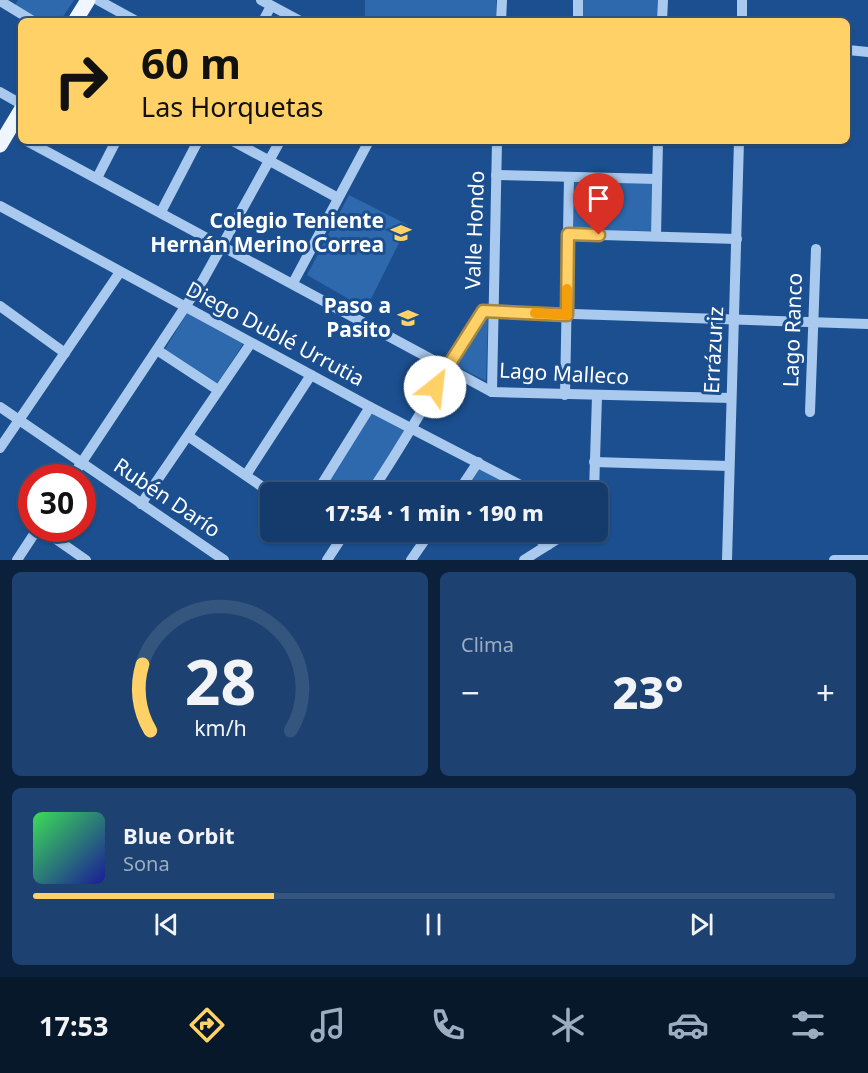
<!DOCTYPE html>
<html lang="es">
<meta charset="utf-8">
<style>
:root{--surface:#143b6b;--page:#1d4271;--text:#f1f3f6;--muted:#9dadc1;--line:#33557e;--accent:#ffd166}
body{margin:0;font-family:"Noto Sans",sans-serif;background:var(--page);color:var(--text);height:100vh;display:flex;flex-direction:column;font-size:22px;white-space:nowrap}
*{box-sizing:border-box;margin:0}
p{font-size:20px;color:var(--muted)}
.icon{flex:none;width:33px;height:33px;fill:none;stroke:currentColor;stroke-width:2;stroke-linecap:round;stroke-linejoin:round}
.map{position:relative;height:560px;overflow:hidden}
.side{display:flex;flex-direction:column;gap:12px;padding:12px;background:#0b203b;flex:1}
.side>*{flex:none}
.guide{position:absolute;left:18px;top:18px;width:832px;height:126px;border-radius:9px;box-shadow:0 2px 4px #0004,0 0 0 2px var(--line);background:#ffd166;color:#111;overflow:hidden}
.speed{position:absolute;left:18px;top:464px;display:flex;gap:12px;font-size:30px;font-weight:700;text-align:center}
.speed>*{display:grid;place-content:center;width:78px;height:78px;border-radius:50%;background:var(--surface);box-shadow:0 2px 4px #0004,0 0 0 2px var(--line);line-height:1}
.speed .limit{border:9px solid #d22;background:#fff;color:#111}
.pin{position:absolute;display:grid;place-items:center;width:51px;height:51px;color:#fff;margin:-62px -26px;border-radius:50% 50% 50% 0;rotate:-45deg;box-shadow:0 0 6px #0007}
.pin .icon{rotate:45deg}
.me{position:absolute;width:66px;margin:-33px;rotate:29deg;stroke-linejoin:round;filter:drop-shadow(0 0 4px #0008)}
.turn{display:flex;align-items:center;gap:21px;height:126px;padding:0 24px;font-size:27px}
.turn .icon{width:78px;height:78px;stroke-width:2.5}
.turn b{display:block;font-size:42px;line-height:51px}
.big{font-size:45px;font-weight:800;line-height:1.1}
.side .widget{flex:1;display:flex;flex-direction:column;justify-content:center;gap:9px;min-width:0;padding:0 21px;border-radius:9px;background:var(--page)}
.side .dial{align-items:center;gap:0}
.dial svg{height:156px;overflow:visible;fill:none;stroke:var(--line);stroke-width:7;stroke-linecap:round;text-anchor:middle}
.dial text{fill:var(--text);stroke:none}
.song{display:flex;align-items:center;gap:18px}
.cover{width:72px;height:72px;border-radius:9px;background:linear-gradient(135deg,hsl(130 70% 55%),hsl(240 70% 35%))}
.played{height:6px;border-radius:3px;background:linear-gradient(90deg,var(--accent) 30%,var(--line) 30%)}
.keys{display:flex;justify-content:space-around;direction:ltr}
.heat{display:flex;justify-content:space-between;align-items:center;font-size:33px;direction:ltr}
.side .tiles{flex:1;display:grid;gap:12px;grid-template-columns:1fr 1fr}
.widget:last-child{grid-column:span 2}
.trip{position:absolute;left:260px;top:482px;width:348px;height:60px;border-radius:9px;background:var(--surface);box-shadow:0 2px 4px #0004,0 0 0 2px var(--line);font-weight:800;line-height:60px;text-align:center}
.menu{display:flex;height:96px;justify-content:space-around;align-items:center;background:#08182b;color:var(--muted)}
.menu .icon{width:42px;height:42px}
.menu .on{color:var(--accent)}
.menu b{font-size:27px;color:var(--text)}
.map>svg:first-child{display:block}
</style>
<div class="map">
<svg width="868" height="560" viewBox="0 0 868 560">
<rect width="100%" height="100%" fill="#1b4f8f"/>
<!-- green -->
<g fill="#2e69ad">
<path d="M18,0h56l-14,21h-17l-28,-16z"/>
<rect x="365" y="0" width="131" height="21"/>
<path d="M582,0h77v21h-78z"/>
<path d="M573,181l81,2v48l-81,-1z"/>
<path d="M349,195l59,30 -42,84 -59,-34z"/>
<path d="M187,313l56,31 -26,40 -53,-33z"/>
<path d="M482,318l6,1 -2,62 -30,-15 -2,-4z"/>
<path d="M373,411l34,19 -41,62h-44z"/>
<path d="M480,466l49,26h-62l-3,-2z"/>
</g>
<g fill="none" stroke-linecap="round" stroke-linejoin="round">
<!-- minor -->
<g stroke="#a9c9ee" stroke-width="10">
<path d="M98,0l38,21"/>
<path d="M261,0l39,21"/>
<path d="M578,0v21"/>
<path d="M0,1l33,20"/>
<path d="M263,21l8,-15"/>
<path d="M501,21l1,-21"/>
<path d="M662,21l1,-21"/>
<path d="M742,21v-21"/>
<path d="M848,50l20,2"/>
<path d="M0,92l21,12"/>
<path d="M27,141l465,251 239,6"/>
<path d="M233,141l105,57"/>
<path d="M496,175l161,4"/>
<path d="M97,178l19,-37"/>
<path d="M0,206l370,201 164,85"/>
<path d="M161,212l37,-71"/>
<path d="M568,234l169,5"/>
<path d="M656,236l2,-95"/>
<path d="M293,283l76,-142"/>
<path d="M0,306l65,47"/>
<path d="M157,350l61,40"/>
<path d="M492,392l5,-251"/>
<path d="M565,395l4,-218"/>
<path d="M0,407l224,153"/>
<path d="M810,412l6,-163"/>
<path d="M188,436l82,56"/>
<path d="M0,448l120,-176"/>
<path d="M594,462l135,4"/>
<path d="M246,475l65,-100"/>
<path d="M72,477l131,-197 77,-139"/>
<path d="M317,492l53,-85"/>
<path d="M371,492c40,-59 73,-122 112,-181l385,13"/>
<path d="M458,492l20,-30"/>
<path d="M594,492l3,-96"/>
<path d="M141,504l110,-161"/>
<path d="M40,528l46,32"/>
<path d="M328,531l12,8"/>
<path d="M526,531l22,14"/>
<path d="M17,560l21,-32"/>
<path d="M327,560l19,-29"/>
<path d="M411,560l20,-29"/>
<path d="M524,560l46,-29"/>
<path d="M727,560l12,-419"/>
<path d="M834,560h34"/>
</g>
<!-- major -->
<g stroke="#f0f6ff" stroke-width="15">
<path d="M75,21l13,-21"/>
<path d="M0,145l21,-35"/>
</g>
</g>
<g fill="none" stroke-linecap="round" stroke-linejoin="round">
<!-- route casing -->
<g stroke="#a68842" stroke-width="15">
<path id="route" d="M435,387l48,-76 84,4 1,-81 31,1"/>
</g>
<!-- route -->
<use href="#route" stroke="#ffd166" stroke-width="10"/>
<!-- slow -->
<path stroke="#f59e0b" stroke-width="10" d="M535,313l32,2v-26"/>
</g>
<!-- icons -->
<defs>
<g id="school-bare" transform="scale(1.62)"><path d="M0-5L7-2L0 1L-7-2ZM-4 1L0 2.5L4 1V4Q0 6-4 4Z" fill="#ffd166" stroke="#1b4f8f" stroke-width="2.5" paint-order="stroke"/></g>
</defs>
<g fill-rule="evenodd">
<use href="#school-bare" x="401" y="233"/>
<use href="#school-bare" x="408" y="318"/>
</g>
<g text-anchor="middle" stroke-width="6" stroke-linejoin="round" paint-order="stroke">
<!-- poi labels -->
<g font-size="21" font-weight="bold" fill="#fff" stroke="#1b4f8f" text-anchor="end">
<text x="384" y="228">Colegio Teniente<tspan x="384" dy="24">Hernán Merino Correa</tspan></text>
<text x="391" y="313">Paso a<tspan x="391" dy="24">Pasito</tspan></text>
</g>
<!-- street labels -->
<g font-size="21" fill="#fff" stroke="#1b4f8f">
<text transform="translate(475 230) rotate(-88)" y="7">Valle Hondo</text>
<text transform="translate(793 330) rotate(-88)" y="7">Lago Ranco</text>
<text transform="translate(275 334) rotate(28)" y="7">Diego Dublé Urrutia</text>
<text transform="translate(714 350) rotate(-87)" y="7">Errázuriz</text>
<text transform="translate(564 374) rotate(3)" y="7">Lago Malleco</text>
<text transform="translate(167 498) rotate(34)" y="7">Rubén Darío</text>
</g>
</g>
</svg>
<div class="speed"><div class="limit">30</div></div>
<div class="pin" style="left:599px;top:235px;background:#d93025"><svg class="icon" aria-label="arrive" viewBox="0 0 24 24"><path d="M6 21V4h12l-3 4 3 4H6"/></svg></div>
<svg class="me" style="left:435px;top:387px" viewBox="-20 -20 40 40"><circle r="19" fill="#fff"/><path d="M0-13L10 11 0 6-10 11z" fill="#ffd166"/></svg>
<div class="trip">17:54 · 1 min · 190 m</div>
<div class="guide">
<div class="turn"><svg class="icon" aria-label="right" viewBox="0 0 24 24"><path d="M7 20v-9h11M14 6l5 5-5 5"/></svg><div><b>60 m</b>Las Horquetas</div></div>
</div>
</div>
<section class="side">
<div class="tiles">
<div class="widget dial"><svg viewBox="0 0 100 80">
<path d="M14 69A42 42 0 1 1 86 69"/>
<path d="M14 69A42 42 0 0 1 10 35" stroke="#ffd166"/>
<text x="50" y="56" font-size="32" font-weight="700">28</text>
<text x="50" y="72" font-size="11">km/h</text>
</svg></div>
<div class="widget"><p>Clima</p>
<div class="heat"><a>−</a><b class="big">23°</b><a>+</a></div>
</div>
<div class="widget">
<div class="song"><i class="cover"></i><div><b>Blue Orbit</b><p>Sona</p></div></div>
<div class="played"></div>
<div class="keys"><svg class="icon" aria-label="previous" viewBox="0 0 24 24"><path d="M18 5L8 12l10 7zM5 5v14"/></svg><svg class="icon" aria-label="pause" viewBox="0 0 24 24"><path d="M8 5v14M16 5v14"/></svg><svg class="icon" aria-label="next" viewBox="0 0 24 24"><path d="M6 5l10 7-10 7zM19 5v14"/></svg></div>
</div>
</div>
</section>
<nav class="menu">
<b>17:53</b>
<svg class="icon on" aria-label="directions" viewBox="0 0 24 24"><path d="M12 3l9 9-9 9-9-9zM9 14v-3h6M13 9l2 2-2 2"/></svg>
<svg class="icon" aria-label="music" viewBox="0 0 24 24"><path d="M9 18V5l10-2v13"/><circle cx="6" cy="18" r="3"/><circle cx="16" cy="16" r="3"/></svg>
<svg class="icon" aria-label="phone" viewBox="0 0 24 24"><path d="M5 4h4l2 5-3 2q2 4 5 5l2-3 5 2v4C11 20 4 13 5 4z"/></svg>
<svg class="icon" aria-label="climate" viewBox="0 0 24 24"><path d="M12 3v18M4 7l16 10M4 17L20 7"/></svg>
<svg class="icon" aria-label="car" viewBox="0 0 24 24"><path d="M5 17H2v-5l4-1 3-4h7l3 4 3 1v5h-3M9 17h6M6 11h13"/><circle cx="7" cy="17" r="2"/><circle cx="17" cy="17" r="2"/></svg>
<svg class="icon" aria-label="filters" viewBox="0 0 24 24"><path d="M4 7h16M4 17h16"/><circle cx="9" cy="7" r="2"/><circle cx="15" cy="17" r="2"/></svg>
</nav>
